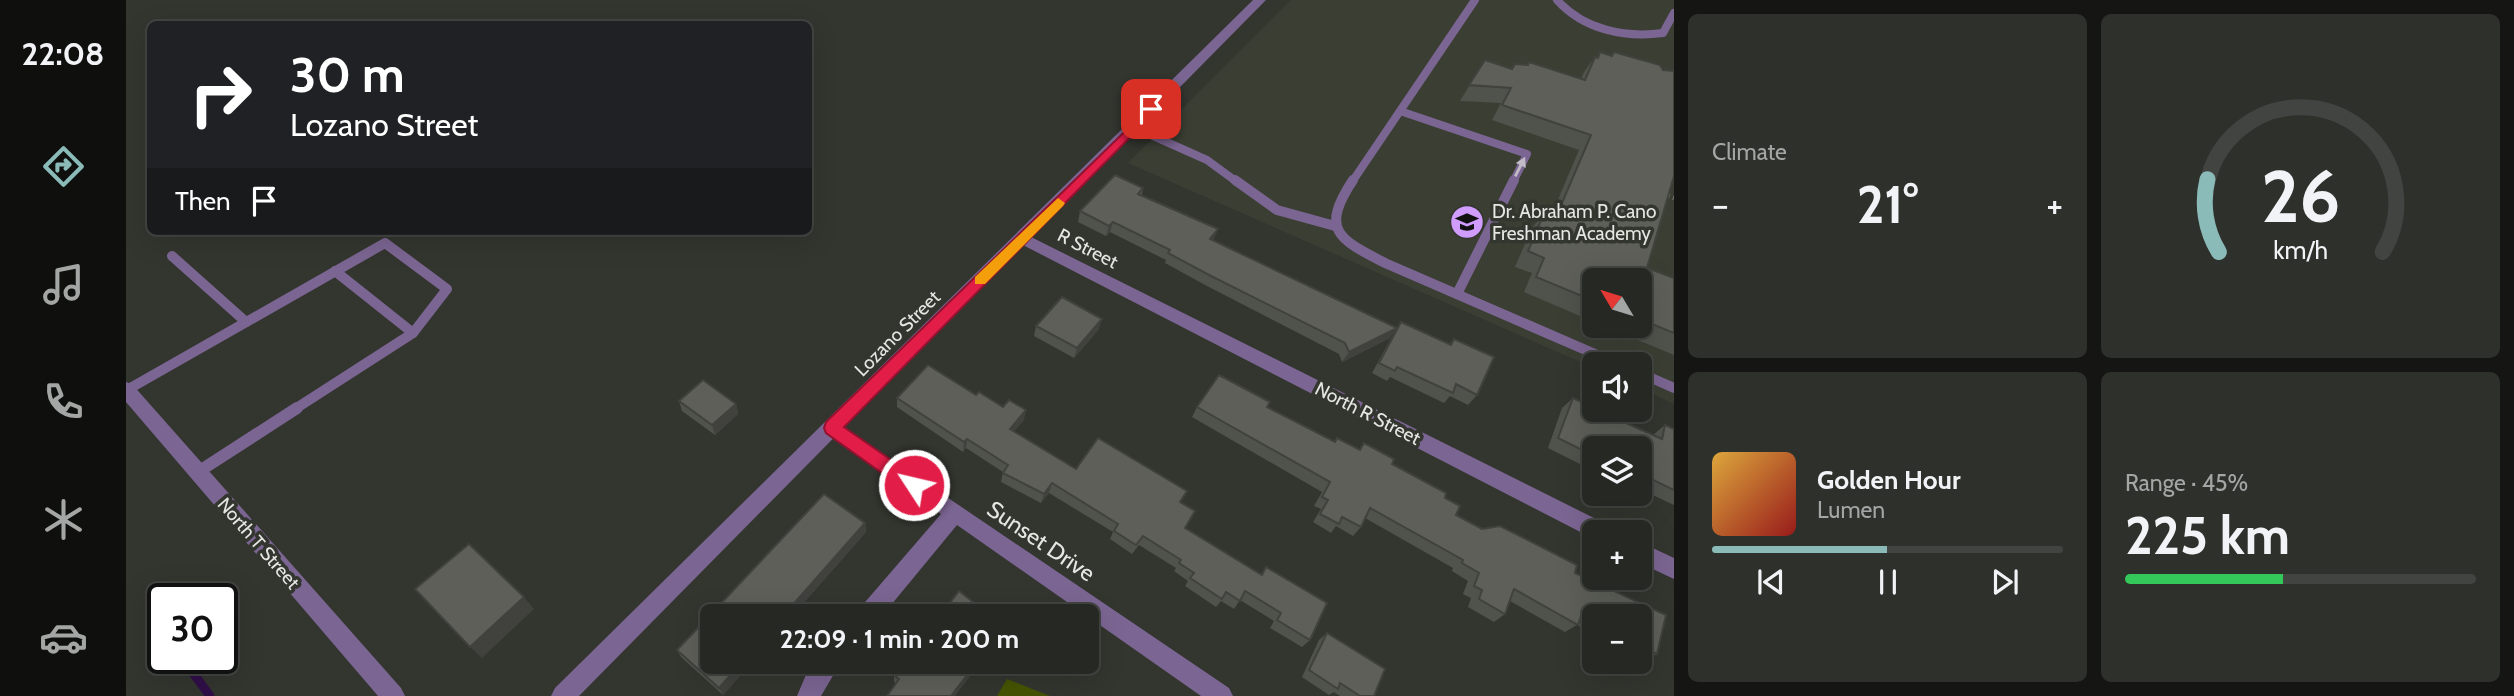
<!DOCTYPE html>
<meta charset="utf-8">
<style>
:root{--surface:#262823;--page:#2e302b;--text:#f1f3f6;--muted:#a4a6a6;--line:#424441;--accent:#8bbbb9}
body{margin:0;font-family:Cabin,sans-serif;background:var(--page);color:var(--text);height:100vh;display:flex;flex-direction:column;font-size:26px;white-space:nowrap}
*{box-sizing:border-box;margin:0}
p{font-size:23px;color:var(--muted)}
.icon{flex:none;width:38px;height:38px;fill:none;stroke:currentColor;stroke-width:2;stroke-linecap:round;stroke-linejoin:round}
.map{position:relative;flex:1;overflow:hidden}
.sheet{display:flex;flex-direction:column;gap:14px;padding:14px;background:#151613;width:840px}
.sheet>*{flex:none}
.top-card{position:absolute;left:21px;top:21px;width:665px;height:214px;border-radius:10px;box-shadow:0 7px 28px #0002,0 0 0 2px var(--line);background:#202124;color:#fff;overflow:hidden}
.needle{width:46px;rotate:308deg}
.controls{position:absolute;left:1456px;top:268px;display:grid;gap:14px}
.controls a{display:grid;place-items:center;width:70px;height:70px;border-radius:10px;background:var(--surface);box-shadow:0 7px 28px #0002,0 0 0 2px var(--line);font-size:35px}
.speed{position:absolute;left:21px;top:583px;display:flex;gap:14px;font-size:35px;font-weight:700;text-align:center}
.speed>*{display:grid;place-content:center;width:91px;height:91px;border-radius:50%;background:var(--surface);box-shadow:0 7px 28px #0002,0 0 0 2px var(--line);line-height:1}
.speed .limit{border:4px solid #111;border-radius:10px;background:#fff;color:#111}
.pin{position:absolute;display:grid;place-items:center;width:60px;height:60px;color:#fff;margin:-30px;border-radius:14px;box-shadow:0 4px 10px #0006}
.me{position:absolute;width:77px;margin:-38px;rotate:305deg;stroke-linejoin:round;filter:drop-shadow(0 0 5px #0008)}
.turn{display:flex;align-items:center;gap:24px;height:147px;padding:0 28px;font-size:32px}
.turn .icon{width:91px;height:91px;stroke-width:2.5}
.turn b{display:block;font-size:49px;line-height:60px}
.then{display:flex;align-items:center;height:66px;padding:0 28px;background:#0003;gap:14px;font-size:26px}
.big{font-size:52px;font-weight:700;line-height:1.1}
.sheet .card{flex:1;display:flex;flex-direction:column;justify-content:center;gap:10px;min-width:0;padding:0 24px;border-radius:10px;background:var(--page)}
.sheet .dial{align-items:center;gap:0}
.dial svg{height:182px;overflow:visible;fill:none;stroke:var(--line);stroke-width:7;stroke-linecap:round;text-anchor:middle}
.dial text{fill:var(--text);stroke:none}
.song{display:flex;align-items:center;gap:21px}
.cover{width:84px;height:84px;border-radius:10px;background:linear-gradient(135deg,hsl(40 70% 55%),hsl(0 70% 35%))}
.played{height:7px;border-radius:4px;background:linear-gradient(90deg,var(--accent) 50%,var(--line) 50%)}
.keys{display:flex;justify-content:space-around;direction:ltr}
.heat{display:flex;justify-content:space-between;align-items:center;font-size:38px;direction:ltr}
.charge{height:10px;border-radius:5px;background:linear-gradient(90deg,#34c759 45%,var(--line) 0)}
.sheet .tiles{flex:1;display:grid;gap:14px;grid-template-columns:repeat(2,1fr)}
.trip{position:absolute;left:574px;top:604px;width:399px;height:70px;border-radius:10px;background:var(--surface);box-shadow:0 7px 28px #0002,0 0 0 2px var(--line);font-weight:700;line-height:70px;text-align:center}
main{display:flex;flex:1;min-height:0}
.tab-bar{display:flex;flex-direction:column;width:126px;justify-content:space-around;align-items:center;background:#0f100e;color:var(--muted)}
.tab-bar .icon{width:49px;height:49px}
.tab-bar .active{color:var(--accent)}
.tab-bar b{font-size:32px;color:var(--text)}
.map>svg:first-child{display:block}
</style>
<main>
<nav class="tab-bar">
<b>22:08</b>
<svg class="icon active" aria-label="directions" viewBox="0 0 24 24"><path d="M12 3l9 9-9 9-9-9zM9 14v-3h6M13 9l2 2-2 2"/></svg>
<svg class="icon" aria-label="music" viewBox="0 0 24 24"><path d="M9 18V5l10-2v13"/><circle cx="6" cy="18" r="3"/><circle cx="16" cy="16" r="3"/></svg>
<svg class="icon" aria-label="phone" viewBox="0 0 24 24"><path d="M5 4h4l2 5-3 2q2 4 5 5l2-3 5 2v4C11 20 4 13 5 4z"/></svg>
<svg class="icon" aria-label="climate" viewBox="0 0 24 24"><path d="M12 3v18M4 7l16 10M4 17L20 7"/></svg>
<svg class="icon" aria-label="car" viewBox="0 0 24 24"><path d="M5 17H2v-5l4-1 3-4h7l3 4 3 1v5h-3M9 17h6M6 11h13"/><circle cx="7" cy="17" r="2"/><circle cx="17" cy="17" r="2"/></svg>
</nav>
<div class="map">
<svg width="1548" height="696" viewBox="0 0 1548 696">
<rect width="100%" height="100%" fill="#33352f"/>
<!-- built -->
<path fill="#3b3f33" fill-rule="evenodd" d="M1165,0h383v404l-34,-16v-24h-46v4l-466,-205zM1468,280h46v46h-46z"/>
<!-- green -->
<path fill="#455403" d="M881,679l43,17h-53z"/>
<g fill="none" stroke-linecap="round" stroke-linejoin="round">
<!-- stream -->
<g stroke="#300f48" stroke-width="9">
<path d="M30,623l7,9"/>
<path d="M56,658l28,38"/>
</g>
<!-- path -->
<path stroke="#71736e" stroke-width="4.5" stroke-dasharray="7 3.5" stroke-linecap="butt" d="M1537,194l11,4"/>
<!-- service-far2 -->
<g stroke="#7b6592" stroke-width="8">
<path d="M1431,0c27,30 68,38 106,33l11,-20"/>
<path d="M1274,111l127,43 -14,28"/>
<path d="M1007,127l74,33 30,22"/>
<path d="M1226,182l123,-182"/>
</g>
<!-- service-far1 -->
<g stroke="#7b6592" stroke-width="10">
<path d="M1109,180l42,30 58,16"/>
<path d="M1227,180c-33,50 -15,59 32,83l233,101"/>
<path d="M46,256l74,66"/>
<path d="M209,271l78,62"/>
<path d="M1331,294l57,-114"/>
<path d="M1514,373l34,15"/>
<path d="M1,390l258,-147 62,46 -34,44 -118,76"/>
</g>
<!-- service -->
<path stroke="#7b6592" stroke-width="12" d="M72,472l99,-64"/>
<!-- minor -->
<g fill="#7b6592" fill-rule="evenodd">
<path d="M897,233l585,292 3,7h-17v7l-577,-297 -2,-4z"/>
<path d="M707,420l396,268 4,8h-32l-244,-171 -75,91h-25l3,-8 81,-94 -115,-80 -2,-6 2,-6z"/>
<path d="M1514,542l34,16v21l-34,-16z"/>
<path d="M689,662h26l-20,34h-24l11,-26z"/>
</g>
<!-- tertiary -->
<g fill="#7b6592" fill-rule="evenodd">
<path d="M1127,0h13l-687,696h-28l4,-8z"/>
<path d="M0,382l6,2 269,304 4,8h-27l-252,-294z"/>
</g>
</g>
<!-- wall -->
<g fill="#50524c">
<path d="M1474,52l11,4 3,-4 33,216 27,10v77l-70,-29h36v-46h-46v42l-70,-30 8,-19 -17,-6 17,-39 12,-15 3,1 10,-12 22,-52 -87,-30 9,-17 -41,-2 25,-41 27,9 69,10 3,-7 11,-15h2z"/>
<path d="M1017,188l-1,7 76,34 -5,11 177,98 -48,24 -3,-8 -132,-68 -42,-23 1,-3 -56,-28 -4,4 -28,-14 2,-11z"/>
<path d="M1275,322l48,23 5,-6 23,56 -9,10 -18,-9 -6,7 -54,-26 -3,4 -15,-8 22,-40z"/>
<path d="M910,326l63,3 -25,29 -40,-22z"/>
<path d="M1093,375l51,27 -3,5 67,35 3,-4 22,12 5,-7 30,16 -2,5 54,29 -1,5 15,8 -4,9 26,14 18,-3 77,39 -2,8 91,42 -9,39 -14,8 -3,-2v-44h-46v19l-17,-10 -12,7 -55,-31 -5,13 -11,8 -26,-15 3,-9 -8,-4 5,-13 -16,-10 1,-3 -88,-50 -4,9 -8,9 -17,-10 -5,7 -18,-11 8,-13 -7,-3 8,-14 -130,-75 5,-10z"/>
<path d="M850,395l27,12 21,13 -10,11 62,38 104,33 6,26 75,46 5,-7 44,73 -8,7 -32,-19 4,-7 -34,-21 -6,9 -13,-8 -5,6 -31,-21 3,-5 -14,-10 2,-3 -37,-23 -7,9 -22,-15 3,-7 -64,-39 -8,10 -40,-21 2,-10 -37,-24 -3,4 -66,-45v-9z"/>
<path d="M1447,398l80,37 12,-10 9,4v76l-34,-16v-41h-46v23l-46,-23 14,-40z"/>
<path d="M553,401l57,3 2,10 -23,21 -33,-24z"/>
<path d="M698,494l41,29 1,9 -74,84h-80v46h40l-29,33 -42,-38 -4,-7z"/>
<path d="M1201,633l47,63h-34l-6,-4 -5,3 -27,-18 17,-37z"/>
<path d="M768,675l61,21 -59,-13 -2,-1z"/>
</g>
<!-- shaded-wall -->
<g fill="#41423e">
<path d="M987,222l-3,10 -4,4 3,-10z"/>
<path d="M1092,229l-4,10 -8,11 4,-11z"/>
<path d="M976,319l-3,10 -25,29 3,-10z"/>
<path d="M1271,328l-7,10 -48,24 7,-10z"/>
<path d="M610,404l2,10 -23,21 -3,-10z"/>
<path d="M900,410l-2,10 -16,18 2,-9z"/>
<path d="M841,439l-1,9 -3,4 1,-10z"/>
<path d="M926,483l-3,10 -8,10 3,-9z"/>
<path d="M739,523l1,9 -74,84h-9z"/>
<path d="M398,597l10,12 -52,49 -12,-11z"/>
<path d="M616,662h10l-29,33 -4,-7z"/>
<path d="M851,662h4l-26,34h-4z"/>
</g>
<!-- building -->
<g fill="#5d5f58" stroke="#41423e" stroke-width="2">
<path d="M1474,52l12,4 2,-4 46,13 3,5 11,1v105l-27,92 27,10v55l-34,-14v-39h-46v21l-58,-24 8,-19 -16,-7 16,-38 7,3 6,-14 5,1 29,-68 -89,-30 9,-17 -42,-3 16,-25 27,9 3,-5 13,1 1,-3 56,18 10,-23 3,1z"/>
<path d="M989,175l28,13 -5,6 80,35 -8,10 187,89 -48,24 -4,-9 -134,-67 -43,-23 2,-3 -57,-28 -4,4 -29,-15z"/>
<path d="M936,297l40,22 -25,29 -41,-22z"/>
<path d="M1275,322l50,23 3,-6 40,18 -17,38 -21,-11 -3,9 -56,-26 -2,4 -16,-8z"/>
<path d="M802,365l48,30 3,-3 24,15 6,-7 17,10 -16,19 66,40 22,-31 89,53 -7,11 15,9 -10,17 77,47 4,-8 61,36 -17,37 -33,-20 4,-7 -36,-22 -5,10 -14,-9 -4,7 -32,-21 4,-5 -15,-10 2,-3 -38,-24 -7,9 -22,-14 4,-7 -66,-41 -8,11 -41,-21 5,-8 -41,-26 -3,3 -67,-44z"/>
<path d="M1093,375l51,27 -3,5 68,35 2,-4 23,12 4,-7 30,16 -2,5 54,29 -1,5 15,8 -4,9 26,14 18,-3 77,39 -2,8 91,42 -9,39 -17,-9v-29h-46v4l-12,-7 -4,12 -64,-36 -9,25 -26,-15 3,-9 -8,-4 5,-13 -17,-10 1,-3 -93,-52 -9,19 -19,-10 -3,7 -19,-10 8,-14 -6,-3 8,-15 -133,-75z"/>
<path d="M577,380l33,24 -24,21 -33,-24z"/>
<path d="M1447,398l21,10v2h3l65,29 3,-14 9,4v61l-23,-11 2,-7 -13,-6v-18h-46v8l-36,-18z"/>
<path d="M698,494l41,29 -82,93h-71v46h30l-23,26 -42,-38z"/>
<path d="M343,544l55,53 -54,50 -55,-58z"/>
<path d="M833,591l32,25h-51z"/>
<path d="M1201,633l58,36 -11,27h-14l-20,-13 -2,6 -29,-19z"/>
<path d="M778,662h73l-26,34h-64l12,-17 -5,-4z"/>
</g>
<!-- one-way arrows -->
<defs><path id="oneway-solid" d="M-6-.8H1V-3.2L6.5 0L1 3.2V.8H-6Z" transform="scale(1.75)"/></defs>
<use fill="#c1bac7" href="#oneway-solid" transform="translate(1394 167) rotate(-63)"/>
<!-- route -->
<path fill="#e11d48" stroke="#92132f" stroke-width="2" d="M1025,106l4,1v5l-311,315 76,53 3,5 -3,6h-13l-81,-58 -2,-5 2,-6z"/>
<!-- slow -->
<path fill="#f59e0b" d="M932,198l7,5 -2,3 -78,78h-10v-7z"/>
<!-- icons -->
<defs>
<g id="school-disc" transform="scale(1.75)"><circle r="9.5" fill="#d09dff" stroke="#33352f"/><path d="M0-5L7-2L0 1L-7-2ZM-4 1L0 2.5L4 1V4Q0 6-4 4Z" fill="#111"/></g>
</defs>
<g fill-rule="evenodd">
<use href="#school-disc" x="1341" y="222"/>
</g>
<g text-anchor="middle" stroke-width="7" stroke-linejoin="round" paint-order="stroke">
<!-- poi labels -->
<g font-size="19" fill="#e6e7e4" stroke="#33352f" text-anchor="start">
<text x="1366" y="218">Dr. Abraham P. Cano<tspan x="1366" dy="22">Freshman Academy</tspan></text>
</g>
<!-- street labels -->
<g font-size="19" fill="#e6e7e4" stroke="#33352f">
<text transform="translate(962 248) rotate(27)" y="7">R Street</text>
<text transform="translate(771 333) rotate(-45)" y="7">Lozano Street</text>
<text transform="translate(1242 413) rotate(27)" y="7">North R Street</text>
<text transform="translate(133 543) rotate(49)" y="7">North T Street</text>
</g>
<!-- near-street labels -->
<g font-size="23" fill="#e6e7e4" stroke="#33352f">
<text transform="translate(915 541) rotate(34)" y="8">Sunset Drive</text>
</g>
</g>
</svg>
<div class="controls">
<a><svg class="needle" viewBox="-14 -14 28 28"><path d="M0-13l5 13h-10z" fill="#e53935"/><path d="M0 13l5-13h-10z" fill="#a4a6a6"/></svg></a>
<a><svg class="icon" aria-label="sound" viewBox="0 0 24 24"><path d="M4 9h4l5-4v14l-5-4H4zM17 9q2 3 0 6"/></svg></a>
<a><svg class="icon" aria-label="layers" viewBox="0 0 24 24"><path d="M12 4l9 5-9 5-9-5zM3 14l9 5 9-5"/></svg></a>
<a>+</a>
<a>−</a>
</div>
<div class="speed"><div class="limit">30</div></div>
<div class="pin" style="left:1025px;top:109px;background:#d93025"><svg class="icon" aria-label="arrive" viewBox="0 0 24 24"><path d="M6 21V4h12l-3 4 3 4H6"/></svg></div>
<svg class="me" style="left:788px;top:485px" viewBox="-20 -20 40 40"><circle r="17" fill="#e11d48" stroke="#fff" stroke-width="3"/><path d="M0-11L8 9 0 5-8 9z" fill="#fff"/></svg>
<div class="trip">22:09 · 1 min · 200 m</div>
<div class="top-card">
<div class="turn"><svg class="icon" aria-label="right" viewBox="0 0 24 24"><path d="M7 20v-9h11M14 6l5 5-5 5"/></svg><div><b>30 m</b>Lozano Street</div></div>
<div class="then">Then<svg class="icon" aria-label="arrive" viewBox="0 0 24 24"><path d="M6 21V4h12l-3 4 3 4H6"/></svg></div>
</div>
</div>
<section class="sheet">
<div class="tiles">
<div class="card"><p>Climate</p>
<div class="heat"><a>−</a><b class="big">21°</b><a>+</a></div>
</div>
<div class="card dial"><svg viewBox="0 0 100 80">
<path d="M14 69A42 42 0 1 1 86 69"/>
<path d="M14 69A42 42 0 0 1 9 37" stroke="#8bbbb9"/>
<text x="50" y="56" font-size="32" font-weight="700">26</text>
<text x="50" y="72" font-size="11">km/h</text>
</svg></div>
<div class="card">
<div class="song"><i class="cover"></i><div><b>Golden Hour</b><p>Lumen</p></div></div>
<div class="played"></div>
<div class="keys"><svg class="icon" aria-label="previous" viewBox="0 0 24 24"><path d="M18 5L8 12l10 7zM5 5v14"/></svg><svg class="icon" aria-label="pause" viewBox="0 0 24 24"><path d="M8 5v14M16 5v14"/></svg><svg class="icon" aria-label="next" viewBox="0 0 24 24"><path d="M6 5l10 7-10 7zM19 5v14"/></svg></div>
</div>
<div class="card"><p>Range · 45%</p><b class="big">225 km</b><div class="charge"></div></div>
</div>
</section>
</main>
